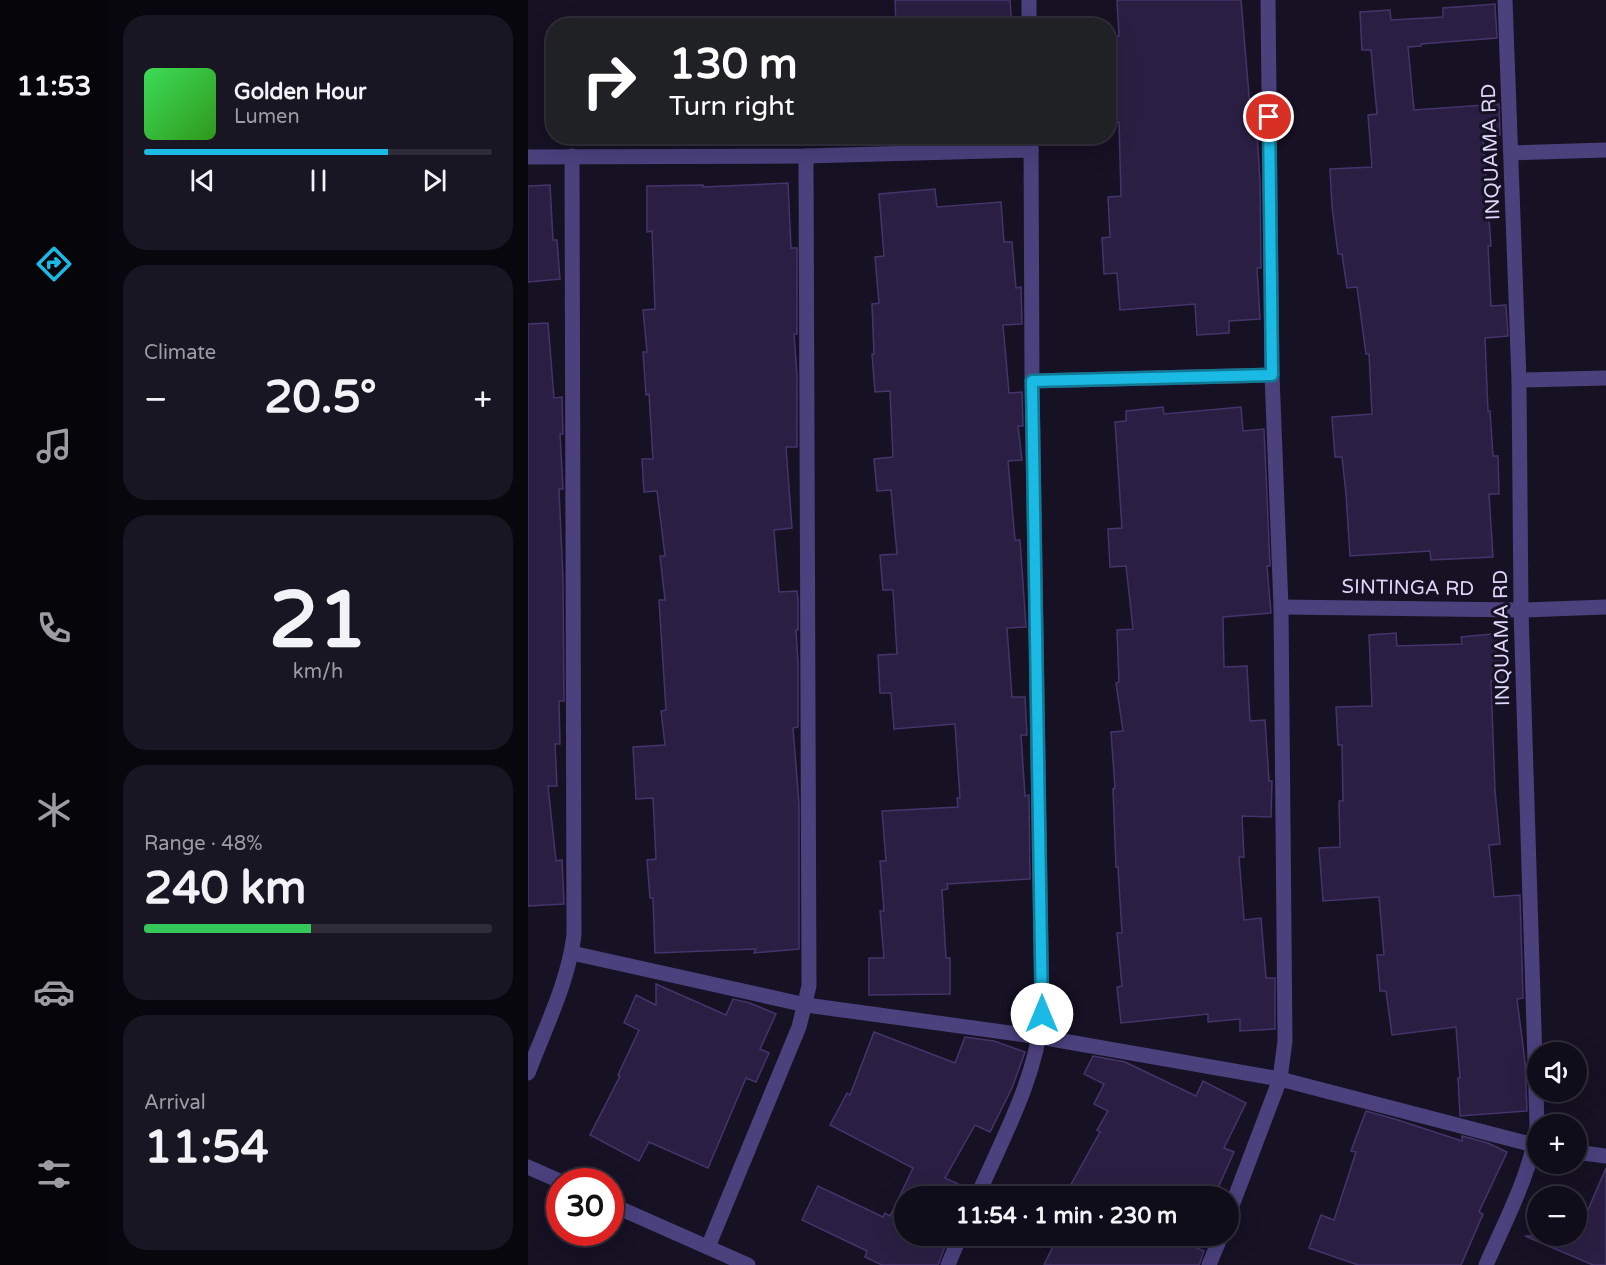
<!DOCTYPE html>
<meta charset="utf-8">
<style>
:root{--surface:#100d1a;--page:#191623;--text:#f1f3f6;--muted:#9c9ca2;--line:#302d39;--accent:#1abae4}
body{margin:0;font-family:"Varela Round",sans-serif;background:var(--page);color:var(--text);height:100vh;display:flex;flex-direction:column;font-size:22px;white-space:nowrap}
*{box-sizing:border-box;margin:0}
p{font-size:20px;color:var(--muted)}
.icon{flex:none;width:33px;height:33px;fill:none;stroke:currentColor;stroke-width:2;stroke-linecap:round;stroke-linejoin:round}
.map{position:relative;flex:1;overflow:hidden}
.details{display:flex;flex-direction:column;gap:15px;padding:15px;background:#09070e;width:420px}
.details>*{flex:none}
.hud{position:absolute;left:18px;top:18px;width:570px;height:126px;border-radius:24px;box-shadow:0 6px 24px #0002,0 0 0 2px var(--line);background:#202124;color:#fff;overflow:hidden}
.tools{position:absolute;left:999px;top:1042px;display:grid;gap:12px}
.tools a{display:grid;place-items:center;width:60px;height:60px;border-radius:50%;background:var(--surface);box-shadow:0 6px 24px #0002,0 0 0 2px var(--line);font-size:30px}
.speed{position:absolute;left:18px;top:1168px;display:flex;gap:12px;font-size:30px;font-weight:700;text-align:center}
.speed>*{display:grid;place-content:center;width:78px;height:78px;border-radius:50%;background:var(--surface);box-shadow:0 6px 24px #0002,0 0 0 2px var(--line);line-height:1}
.speed .limit{border:9px solid #d22;background:#fff;color:#111}
.pin{position:absolute;display:grid;place-items:center;width:51px;height:51px;color:#fff;margin:-26px;border:3px solid #fff;border-radius:50%;box-shadow:0 2px 6px #0007}
.me{position:absolute;width:66px;margin:-33px;rotate:0deg;stroke-linejoin:round;filter:drop-shadow(0 0 4px #0008)}
.turn{display:flex;align-items:center;gap:21px;height:126px;padding:0 24px;font-size:27px}
.turn .icon{width:78px;height:78px;stroke-width:2.5}
.turn b{display:block;font-size:42px;line-height:51px}
.big{font-size:45px;font-weight:700;line-height:1.1}
.details .tile{flex:1;display:flex;flex-direction:column;justify-content:center;gap:9px;min-width:0;padding:0 21px;border-radius:24px;background:var(--page)}
.details .dial{align-items:center;gap:0}
.dial b{font-size:78px;line-height:1}
.song{display:flex;align-items:center;gap:18px}
.cover{width:72px;height:72px;border-radius:9px;background:linear-gradient(135deg,hsl(130 70% 55%),hsl(110 70% 35%))}
.played{height:6px;border-radius:3px;background:linear-gradient(90deg,var(--accent) 70%,var(--line) 70%)}
.keys{display:flex;justify-content:space-around;direction:ltr}
.heat{display:flex;justify-content:space-between;align-items:center;font-size:33px;direction:ltr}
.charge{height:9px;border-radius:4px;background:linear-gradient(90deg,#34c759 48%,var(--line) 0)}
.trip{position:absolute;left:366px;top:1186px;width:345px;height:60px;border-radius:30px;background:var(--surface);box-shadow:0 6px 24px #0002,0 0 0 2px var(--line);font-weight:700;line-height:60px;text-align:center}
main{display:flex;flex:1;min-height:0}
.tabs{display:flex;flex-direction:column;width:108px;justify-content:space-around;align-items:center;background:#06050a;color:var(--muted)}
.tabs .icon{width:42px;height:42px}
.tabs .active{color:var(--accent)}
.tabs b{font-size:27px;color:var(--text)}
.map>svg:first-child{display:block}
</style>
<main>
<nav class="tabs">
<b>11:53</b>
<svg class="icon active" aria-label="directions" viewBox="0 0 24 24"><path d="M12 3l9 9-9 9-9-9zM9 14v-3h6M13 9l2 2-2 2"/></svg>
<svg class="icon" aria-label="music" viewBox="0 0 24 24"><path d="M9 18V5l10-2v13"/><circle cx="6" cy="18" r="3"/><circle cx="16" cy="16" r="3"/></svg>
<svg class="icon" aria-label="phone" viewBox="0 0 24 24"><path d="M5 4h4l2 5-3 2q2 4 5 5l2-3 5 2v4C11 20 4 13 5 4z"/></svg>
<svg class="icon" aria-label="climate" viewBox="0 0 24 24"><path d="M12 3v18M4 7l16 10M4 17L20 7"/></svg>
<svg class="icon" aria-label="car" viewBox="0 0 24 24"><path d="M5 17H2v-5l4-1 3-4h7l3 4 3 1v5h-3M9 17h6M6 11h13"/><circle cx="7" cy="17" r="2"/><circle cx="17" cy="17" r="2"/></svg>
<svg class="icon" aria-label="filters" viewBox="0 0 24 24"><path d="M4 7h16M4 17h16"/><circle cx="9" cy="7" r="2"/><circle cx="15" cy="17" r="2"/></svg>
</nav>
<section class="details">
<div class="tile">
<div class="song"><i class="cover"></i><div><b>Golden Hour</b><p>Lumen</p></div></div>
<div class="played"></div>
<div class="keys"><svg class="icon" aria-label="previous" viewBox="0 0 24 24"><path d="M18 5L8 12l10 7zM5 5v14"/></svg><svg class="icon" aria-label="pause" viewBox="0 0 24 24"><path d="M8 5v14M16 5v14"/></svg><svg class="icon" aria-label="next" viewBox="0 0 24 24"><path d="M6 5l10 7-10 7zM19 5v14"/></svg></div>
</div>
<div class="tile"><p>Climate</p>
<div class="heat"><a>−</a><b class="big">20.5°</b><a>+</a></div>
</div>
<div class="tile dial"><b>21</b><p>km/h</p></div>
<div class="tile"><p>Range · 48%</p><b class="big">240 km</b><div class="charge"></div></div>
<div class="tile"><p>Arrival</p><b class="big">11:54</b></div>
</section>
<div class="map">
<svg width="1078" height="1265" viewBox="0 0 1078 1265">
<rect width="100%" height="100%" fill="#161123"/>
<!-- building -->
<g fill="#2a1f42" stroke="#45346b" stroke-width="1.5">
<path d="M367,0h115l2,26h-116z"/>
<path d="M589,0h124l11,131h5l3,51 1,86h-4l3,51 -31,2v12l-32,2 -2,-31 -75,6 -3,-37 -13,1 -2,-36 8,-1 -2,-40 13,-1 -2,-74 -11,1v-87h11z"/>
<path d="M967,4l2,34 -76,6v2l-13,1 6,63 85,-6 1,31 -17,2 8,109h-3l3,60 15,-1 2,31 -23,2 3,73h2l3,45h5l1,38h-10l4,63 -62,3 -1,-9 -80,5 -4,-62 -4,-37h-7l-3,-40 40,-3 -3,-60h-3l-9,-67 -10,1 -5,-34h-4l-6,-48 -2,-37 42,-2 -4,-52 9,-1 -6,-64h-9l-2,-38 30,-2 1,10 52,-3v-9z"/>
<path d="M260,183l3,65h6v86h-3l3,42v71h-11l6,81 -18,2 5,62 18,-1 1,7v32h-2l2,33v64l-5,1 6,76v145l-45,4 2,-4 -101,4 -2,-55h-3l-3,-38 9,-1 -3,-61 -17,1 -3,-52 32,-2 -4,-34 5,-1 -7,-110h6l-5,-44h5l-8,-65 -13,1 -2,-33h11l-4,-65 -3,1 -3,-43h4l-4,-42 12,-1 -3,-78 -5,1v-46l56,-1v2z"/>
<path d="M22,185l3,55h4l3,39 -32,3v-96z"/>
<path d="M407,189l2,18 64,-5 3,40h8l4,46 5,-1 1,37 -19,1 6,68 13,-1 1,34h-5l4,34 -14,1 7,79h5l6,87 -19,1 5,69h13l2,38h-6l4,61 4,-1 1,84 -83,5 1,5 -6,1 4,68h4v36l-81,1v-37h15l-4,-47h4l-4,-50h6l-4,-50 76,-4 -1,-9h3l-5,-74 -61,5 -3,-36h-11l-2,-38 19,-1 -4,-64h-10l-3,-35 17,-1 -6,-64 -14,1 -3,-32 19,-2 -3,-66 -15,1 -3,-38h2l-2,-50 7,-1 -4,-46 9,-1 -5,-62z"/>
<path d="M20,323l6,75 8,-1 1,37h-3l3,55h-4l4,91 1,121h-5l1,43h-5l2,42h-9l8,75 6,-1 2,44 -36,2v-582z"/>
<path d="M635,407l1,7 77,-7 2,24 21,-2 6,137h-3l4,47 -48,4 1,50 23,-1 3,55 15,-1 4,61h3l-1,36 -29,-1 2,41h-5l5,63 17,-2 5,60h9v51l-35,2v-12l-32,3v-8l-87,9 -4,-36 5,-1 -5,-53h5l-4,-66h-2l-3,-78 2,-1 -4,-56 12,-1 -7,-48 3,-1 -2,-52 16,-1 -7,-63 -16,1 -2,-38 14,-1 -7,-106 11,-1v-10z"/>
<path d="M868,633l1,13 65,-2 -1,-7 42,-4 5,46 -17,2 4,109 5,54 -11,1 5,52 26,-2 3,103 -6,1 8,63 2,49 -67,5 -2,-38h2l-4,-51 -64,8 -6,-44h-6l-3,-36h7l-5,-58 -56,4 -4,-53 21,-1 -1,-46h4l-1,-56h-4l-2,-38 36,-1 -3,-71z"/>
<path d="M128,984l70,31 7,-16 17,4 26,11 -16,35 9,4 -13,29 -10,-4 -38,90 -59,-26 -10,19 -49,-26 30,-59 -2,-1 21,-45 -15,-7 12,-28 20,10z"/>
<path d="M346,1032l81,31 10,-26 29,4 31,11 -13,36 -22,44 -15,-7 -30,53 24,11 -4,8h-61v39h45l-11,29h-56l-17,-8 2,-6 -65,-31 16,-34 65,31 2,-4 5,3 23,-48 -83,-43 17,-32 3,2z"/>
<path d="M565,1056l32,6 71,34 7,-15 43,22 -22,45 10,4 -20,45h-150l36,-65 -3,-2 11,-19 -14,-7 10,-20 -20,-10z"/>
<path d="M838,1111l32,9 64,21v-5l26,7 19,9 -28,60 4,2 -22,51h-103l-49,-17 12,-33 13,5 22,-68 -5,-1z"/>
<path d="M1078,1168v97h-13l-68,-29h51v-20l8,3z"/>
<path d="M514,1236h125l37,15 -5,14h-155l11,-23z"/>
</g>
<g fill="none" stroke-linecap="round" stroke-linejoin="round">
<!-- street -->
<g stroke="#4a417d" stroke-width="15">
<path d="M501,0v26"/>
<path d="M983,153l95,-3"/>
<path d="M0,157l278,-1 225,-6"/>
<path d="M991,380l87,-2"/>
<path d="M504,381l240,-6"/>
<path d="M753,607l240,3 85,-3"/>
<path d="M44,953l234,52 234,32 240,42 258,67"/>
<path d="M0,1073c17,-45 40,-90 46,-138l-2,-779"/>
<path d="M1048,1152l30,4"/>
<path d="M0,1167l34,15"/>
<path d="M449,1197c26,-60 59,-118 65,-183l-10,-633 -1,-245"/>
<path d="M82,1204l138,61"/>
<path d="M700,1216l52,-137 5,-38 -4,-434 -9,-232 -4,-375"/>
<path d="M180,1247l91,-220 10,-41 -3,-830"/>
<path d="M420,1265l12,-29"/>
<path d="M681,1265l12,-29"/>
<path d="M958,1265c19,-44 46,-93 51,-140l-16,-515 -2,-230 -14,-380"/>
</g>
</g>
<g fill="none" stroke-linecap="round" stroke-linejoin="round">
<!-- route casing -->
<g stroke="#117994" stroke-width="15">
<path id="route" d="M514,1014l-10,-633 240,-6 -3,-258"/>
</g>
<!-- route -->
<use href="#route" stroke="#1abae4" stroke-width="10"/>
</g>
<g text-anchor="middle" stroke-width="6" stroke-linejoin="round" paint-order="stroke">
<!-- street labels -->
<g font-size="20" fill="#dfd7fa" stroke="#161123">
<text transform="translate(962 152) rotate(-92)" y="7">INQUAMA RD</text>
<text transform="translate(880 587) rotate(1)" y="7">SINTINGA RD</text>
<text transform="translate(973 638) rotate(-91)" y="7">INQUAMA RD</text>
</g>
</g>
</svg>
<div class="tools">
<a><svg class="icon" aria-label="sound" viewBox="0 0 24 24"><path d="M4 9h4l5-4v14l-5-4H4zM17 9q2 3 0 6"/></svg></a>
<a>+</a>
<a>−</a>
</div>
<div class="speed"><div class="limit">30</div></div>
<div class="pin" style="left:741px;top:117px;background:#d93025"><svg class="icon" aria-label="arrive" viewBox="0 0 24 24"><path d="M6 21V4h12l-3 4 3 4H6"/></svg></div>
<svg class="me" style="left:514px;top:1014px" viewBox="-20 -20 40 40"><circle r="19" fill="#fff"/><path d="M0-13L10 11 0 6-10 11z" fill="#1abae4"/></svg>
<div class="trip">11:54 · 1 min · 230 m</div>
<div class="hud">
<div class="turn"><svg class="icon" aria-label="right" viewBox="0 0 24 24"><path d="M7 20v-9h11M14 6l5 5-5 5"/></svg><div><b>130 m</b>Turn right</div></div>
</div>
</div>
</main>
